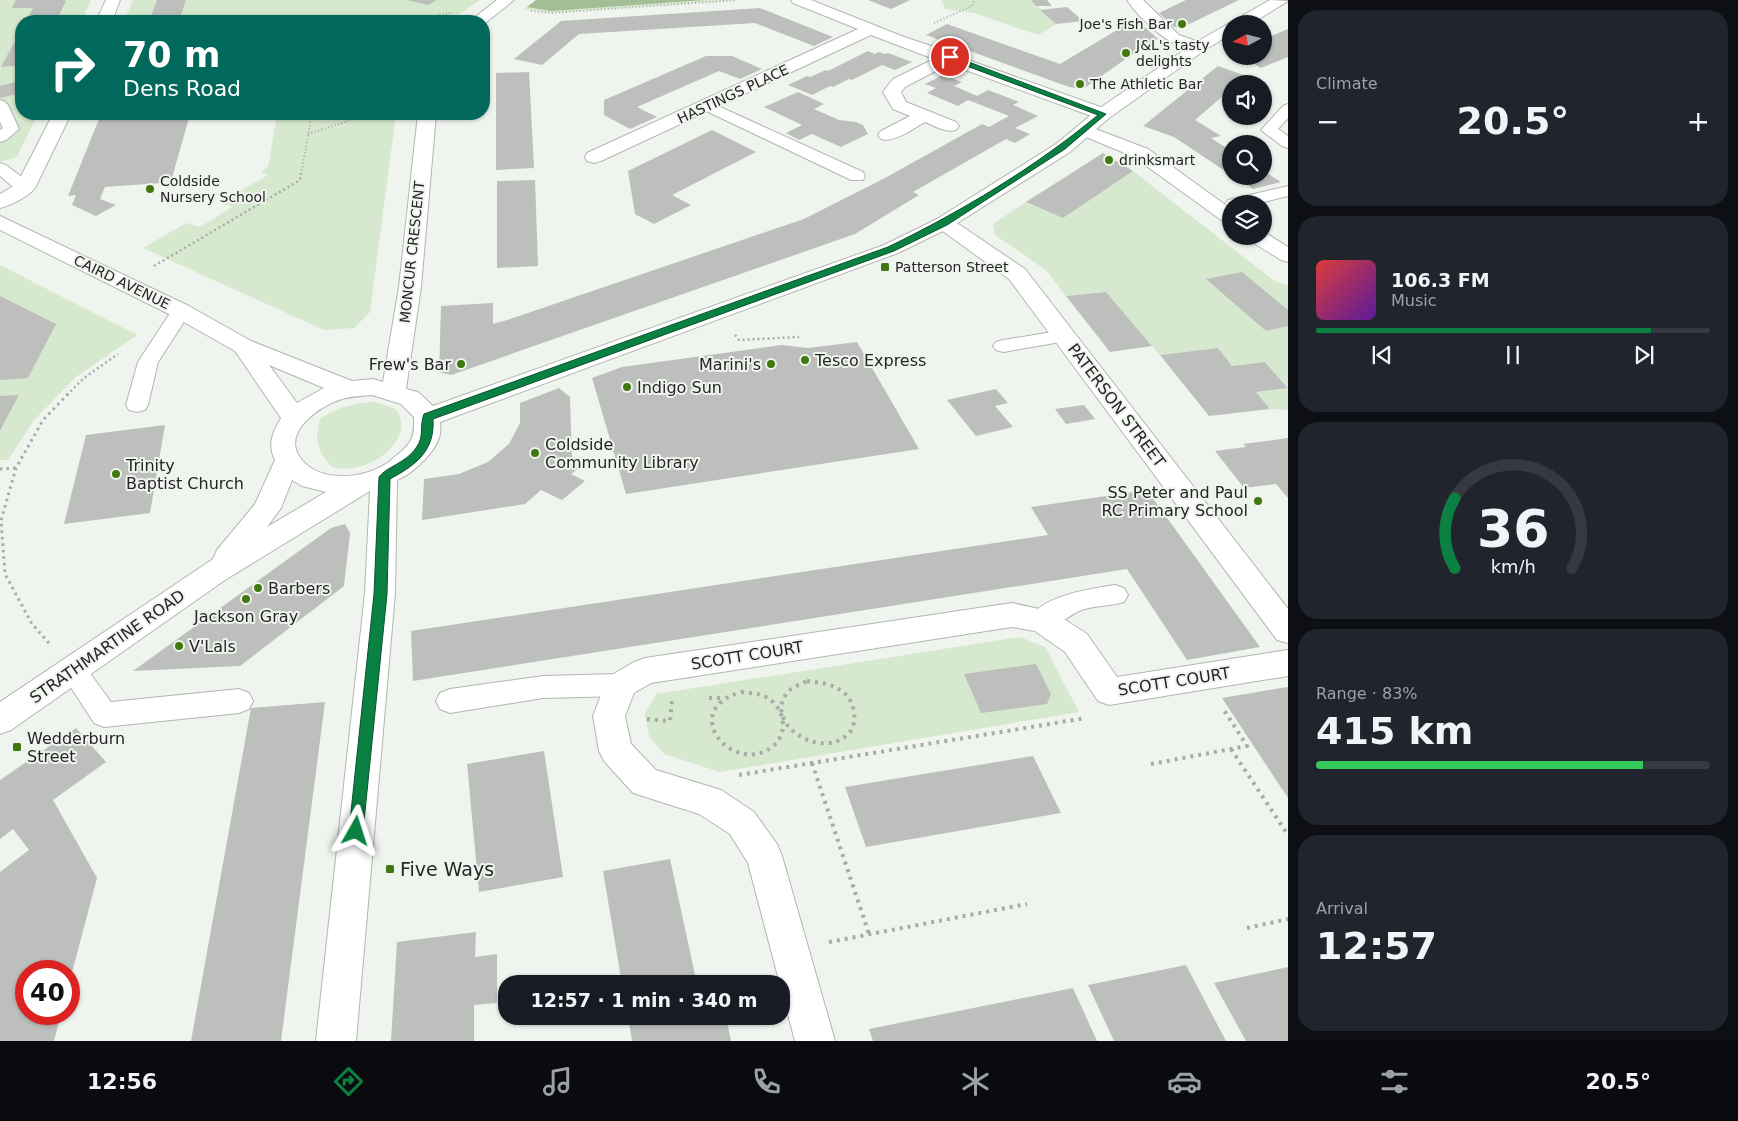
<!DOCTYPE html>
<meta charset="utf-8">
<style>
:root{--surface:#171b24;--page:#20242c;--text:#f1f3f6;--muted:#9ea1a6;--line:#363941;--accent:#0b8043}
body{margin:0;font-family:"DejaVu Sans",sans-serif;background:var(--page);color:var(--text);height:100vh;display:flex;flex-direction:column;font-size:19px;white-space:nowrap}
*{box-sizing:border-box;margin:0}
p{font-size:16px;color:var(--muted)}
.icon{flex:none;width:28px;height:28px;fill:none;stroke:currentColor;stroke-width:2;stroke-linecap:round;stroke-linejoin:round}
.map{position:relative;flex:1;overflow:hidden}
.drawer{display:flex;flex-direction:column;gap:10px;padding:10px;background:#0d0f14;width:450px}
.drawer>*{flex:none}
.hud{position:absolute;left:15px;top:15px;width:475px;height:105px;border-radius:20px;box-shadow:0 1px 4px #0004;background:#00695c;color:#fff;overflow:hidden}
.needle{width:32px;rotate:263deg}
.controls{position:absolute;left:1222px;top:15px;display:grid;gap:10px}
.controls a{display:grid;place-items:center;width:50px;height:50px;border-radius:50%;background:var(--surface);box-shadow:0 1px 4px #0004;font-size:25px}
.speed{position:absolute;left:15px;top:960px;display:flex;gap:10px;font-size:25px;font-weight:700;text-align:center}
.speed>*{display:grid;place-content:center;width:65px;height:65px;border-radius:50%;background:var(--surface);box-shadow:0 1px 4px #0004;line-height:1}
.speed .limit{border:8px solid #d22;background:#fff;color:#111}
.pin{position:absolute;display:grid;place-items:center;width:42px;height:42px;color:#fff;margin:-21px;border:2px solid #fff;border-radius:50%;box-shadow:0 1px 5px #0007}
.me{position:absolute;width:55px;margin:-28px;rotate:6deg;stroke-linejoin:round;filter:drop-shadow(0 0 4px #0008)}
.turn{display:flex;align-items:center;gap:18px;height:105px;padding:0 25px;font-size:22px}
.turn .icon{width:65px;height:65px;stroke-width:2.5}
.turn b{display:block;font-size:35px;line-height:42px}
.big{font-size:38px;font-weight:700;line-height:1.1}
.drawer .widget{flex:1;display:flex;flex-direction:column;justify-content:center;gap:8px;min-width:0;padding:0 18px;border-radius:20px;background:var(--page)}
.drawer .dial{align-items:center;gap:0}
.dial svg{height:130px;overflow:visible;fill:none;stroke:var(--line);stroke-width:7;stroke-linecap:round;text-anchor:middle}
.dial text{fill:var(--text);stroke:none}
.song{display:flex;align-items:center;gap:15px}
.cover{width:60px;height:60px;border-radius:8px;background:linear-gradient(135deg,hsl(0 70% 55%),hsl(270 70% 35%))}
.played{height:5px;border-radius:2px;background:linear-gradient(90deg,var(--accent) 85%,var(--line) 85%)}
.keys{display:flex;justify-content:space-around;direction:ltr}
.heat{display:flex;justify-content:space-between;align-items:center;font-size:28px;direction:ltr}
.charge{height:8px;border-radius:4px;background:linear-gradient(90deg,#34c759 83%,var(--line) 0)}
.trip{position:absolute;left:498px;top:975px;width:292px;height:50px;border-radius:20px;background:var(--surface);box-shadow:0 1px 4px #0004;font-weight:700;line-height:50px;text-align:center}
.dock{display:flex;height:80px;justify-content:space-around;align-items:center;background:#090b0e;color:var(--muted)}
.dock .icon{width:35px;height:35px}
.dock .active{color:var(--accent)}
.dock b{font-size:22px;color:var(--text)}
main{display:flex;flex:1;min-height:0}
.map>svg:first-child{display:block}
</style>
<main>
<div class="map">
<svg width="1288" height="1041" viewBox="0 0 1288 1041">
<rect width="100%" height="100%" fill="#f0f4ef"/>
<!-- green -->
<g fill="#d6e8ce">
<path d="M0,0h91l-9,21h-61v93h17l-21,43 -17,5z"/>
<path d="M133,0h347l-30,21h-326z"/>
<path d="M536,0h201l-186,13 -27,-4z"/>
<path d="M941,0h90l25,24 -18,11 -64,-22 -29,-4z"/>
<path d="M277,114h119l-26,198 -16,16 -30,2 -181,-82 43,-25 14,4 32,-20 -11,-5 47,-27 -7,-3 7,-5z"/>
<path d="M1133,171l143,111 12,3v102l-23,-25 -33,4 -14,-18 -58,7 -54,-63 -40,4 -20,-26 -51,-35 -2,-11 33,-22 37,16z"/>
<path d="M0,265l137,70 -61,42 -42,43 -26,40h-8z"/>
<path d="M1288,388v22l-18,-1 -14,-17z"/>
<path d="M376,402l20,7c3,5 6,12 5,19 -3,27 -45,47 -69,39 -15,-16 -18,-27 -12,-48 17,-12 34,-16 56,-17z"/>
<path d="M1020,637l25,10 34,65 -359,60 -56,-18 -15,-18 -4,-22 11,-20z"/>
</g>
<!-- forest -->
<path fill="#a3bd96" d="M536,0h169l-154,11 -24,-4z"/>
<!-- building -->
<g fill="#bcbfbb">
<path d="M16,0h47l3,1 -10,20h-30l7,-13h-21z"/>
<path d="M157,0h29l-7,21h-30z"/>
<path d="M407,0h30l-9,5z"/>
<path d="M868,0h42l-19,9z"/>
<path d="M1031,0h16l5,6h-16z"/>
<path d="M1186,0h53l-58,28 -7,-1 -15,-14z"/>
<path d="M1067,7l16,14 -27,3 -16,-14z"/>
<path d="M760,8l73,29 -19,9 -59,-23 -176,11 -37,31 -28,-6 47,-38z"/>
<path d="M1139,22l19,17 -21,12 -54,38 -14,-2 -143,-52 21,-11 113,40 62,-37 -5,-4z"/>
<path d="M1288,29v28l-27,11 -21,-12h24v-17z"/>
<path d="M21,30v35l-20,2 15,-28z"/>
<path d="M868,51l7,3 3,-2 7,2 3,-1 24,9 -17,8 -13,-5 -30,15 -3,-1 -16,8 -3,-1 -18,9 -24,-10 19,-9 3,1 16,-7 2,1z"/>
<path d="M706,56h26l30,13 -22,10 -21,-8 -82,36 20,10 -27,12 -26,-14v-15z"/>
<path d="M1218,66l28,10 -8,8h-7v5l-36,31 26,16 -10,2 20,13v24l-57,-38 -31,-11z"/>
<path d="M529,72l5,96 -38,2v-97z"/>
<path d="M943,75l19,7 -8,4 23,10 11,-6 31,12 -6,3 25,11 -23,12 15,6 -15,9 -9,-4 -93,53 6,3 -64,39 -404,141 -12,-3 2,-66 52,-3v21l14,-4 297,-101 81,-41 97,-54 7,3 20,-11 -41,-16 -10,6 -31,-13 9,-5 -11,-4z"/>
<path d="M16,82l5,11 -21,5v-12z"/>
<path d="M798,92l26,12 -10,5 25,11 17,2 7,3 5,9 -27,13 -29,-13 -13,6 -13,-7 16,-8 -38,-18z"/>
<path d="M101,114h47l-2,5 34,-3 -1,2h10l-17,60 -11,1v4l-56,4 -5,12 16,6 -20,11 -24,-11 4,-10 -8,1z"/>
<path d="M712,130l44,22 -84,43 19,10 -37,19 -19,-10 -7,-43z"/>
<path d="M1103,153l30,18 -70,47 -37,-16z"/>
<path d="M1264,171l17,11 -28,7 -20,-13h31z"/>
<path d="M535,180l3,86 -41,2v-87z"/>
<path d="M1242,272l46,38v16l-22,5 -60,-52z"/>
<path d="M1106,292l46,54 -42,6 -44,-56z"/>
<path d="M0,296l56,28 -28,54 -28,2z"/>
<path d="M857,342l62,107 -293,45 -34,-116 30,-11 160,-22 26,3z"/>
<path d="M1218,348l14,18 33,-4 23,26 -32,4 14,17 -61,7 -49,-61z"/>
<path d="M559,388l11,9 2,65 8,5 -9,7 14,7 -23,19 -21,-10 -16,14 -103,16 2,-41 35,-5 29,-12 21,-18 11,-21v-20z"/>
<path d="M996,389l12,14 -13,3 18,21 -37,9 -29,-36z"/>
<path d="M19,395l-14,26 -5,10v-35z"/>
<path d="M1084,405l11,14 -29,5 -11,-15z"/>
<path d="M165,425l-15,88 -86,11 22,-89z"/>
<path d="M1288,438v60l-12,-14 -32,4 -29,-37 31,-4 -3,-3z"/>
<path d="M1147,490l113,157 -73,13 -60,-91 -714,112 -2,-50 637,-96 -17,-28z"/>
<path d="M345,524l5,9 -6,53 -104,80 -107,5 198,-143z"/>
<path d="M1036,664l15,30 -4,10 -66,9 -17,-39z"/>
<path d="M1287,687l1,1v110l-66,-100z"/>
<path d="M325,702l-44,339h-90l60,-333z"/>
<path d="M76,728l30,34 -53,38 44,78 -28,106v-13h-43v43h35l-7,27h-54v-169l29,-22 -16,-21 -13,10v-59z"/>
<path d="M544,751l19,126 -84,15 -12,-128z"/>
<path d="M1033,756l28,57 -195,34 -21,-60z"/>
<path d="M670,859l27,125h-75l-19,-113z"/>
<path d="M476,932l-1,25 22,-3v49l-23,2v36h-83l6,-99z"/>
<path d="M1186,965l40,76h-112l-26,-56z"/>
<path d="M1288,967v74h-42l-32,-58z"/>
<path d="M1073,988l24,53h-224l-4,-12z"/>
<path d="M628,1016h98l5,25h-99z"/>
</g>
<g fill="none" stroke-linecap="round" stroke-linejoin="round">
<!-- lane casing -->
<g stroke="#b2b5b1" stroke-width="2">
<g id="lane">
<path d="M0,100l5,2 3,3 11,24 -13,11 -6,2v-12l3,-2 -3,-6z"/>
<path d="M707,101l156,71 2,4 -2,4h-12l-149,-71 -3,-3 3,-3z"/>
<path d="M1288,104v14l-10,11 10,7v12l-6,-2 -21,-16 22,-24z"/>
<path d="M0,163l6,2 25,19 2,4 -2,4h-12l-19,-16z"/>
<path d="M1288,186v10l-32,8h-25v4l-6,-4 3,-4z"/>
<path d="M181,305l7,2 3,4 -33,51 -10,43 -3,5 -8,2 -8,-2 -3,-5 12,-43 36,-55z"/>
<path d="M1065,330l7,2 3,4 -3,4 -69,12 -7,-2 -3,-4 3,-4 7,-2z"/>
<path d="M1115,585l9,3 4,7 -4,7c-15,5 -34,3 -47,10 -15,8 -27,21 -44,15l-4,-7c13,-25 61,-31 86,-35z"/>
<path d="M72,658l9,3 30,41 128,-13 10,4 4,8 -4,8 -10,4 -135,14 -10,-4 -35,-54 4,-8z"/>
<path d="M621,674l10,3 4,8 -4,8 -10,3 -78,2 -93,15 -10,-4 -4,-8 4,-8 10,-4 93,-13z"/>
</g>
</g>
<!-- street casing -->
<g stroke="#b2b5b1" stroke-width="2">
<g id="street">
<path d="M106,0h14l-8,21h-16z"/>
<path d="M791,0h20l93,37 52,17 1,2 152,54 3,4 -3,4 -6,1 -6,-1 -148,-54 -44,23 -4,5 5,10 50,20 3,4 -3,4c-11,3 -21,-4 -31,-8 -13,7 -30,21 -44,17l-3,-4 3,-4 29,-15 -17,-7 -10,-17 10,-13 41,-20 -63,-24 -270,126 -7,2 -7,-2 -2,-4 2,-4 271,-124 -65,-26z"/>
<path d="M1127,0h16l36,35 26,9 2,3 -2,3c-26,7 -65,-30 -78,-50z"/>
<path d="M53,114h18l-36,74c-7,9 -24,17 -35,20v-14l17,-10z"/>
<path d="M1085,125l63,24 83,60v15l-7,-2 -90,-65 -55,-23 -3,-4 3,-4z"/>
<path d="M944,217l7,2 74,50 263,340v34l-11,-3 -268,-361 -72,-52 -3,-4 3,-4z"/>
<path d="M1264,232l24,15v15l-7,-2 -32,-20 -3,-4h18z"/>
<path d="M1012,603l41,9 34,22 30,43 171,-27v26l-179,29 -11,-4 -33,-49 -30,-21 -23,-4 -361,56 -17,10 -9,23 6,28 25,26 65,20 33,22 23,32 5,12 53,185h-40l-47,-178 -18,-29 -31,-20 -66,-21 -29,-32 -5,-10 -6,-35 12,-31 5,-9 24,-14 11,-4z"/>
</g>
</g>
<!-- secondary casing -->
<g stroke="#b2b5b1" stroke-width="2">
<g id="secondary">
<path d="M497,0h17l-30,24v-3h-14z"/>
<path d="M1270,0l18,1 -37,23h-20v10l-26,16 -96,68 -39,34 -119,75 -53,26 -458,169c0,3 1,9 0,12 -3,17 -27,40 -43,46l-2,113 -39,448h-40l49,-448 5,-102 -145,89 -214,150 -11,4v-32l213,-143 4,-9 38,-46 20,-44c-8,-16 -2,-28 6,-42l-46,-67 -62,-35 -173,-86v-14l189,90 62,35 101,40 21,-2 10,3 16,-95 19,-173h18l-15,173 -15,102 12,3 15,14 451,-161 53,-26 119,-75 41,-34 96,-66zM269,365l55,23 -27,15zM372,395l29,9 13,13c1,26 -5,28 -24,44 -23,18 -72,24 -91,-5 -16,-25 22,-51 43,-57 9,-3 20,-3 30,-4zM292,480l10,6 24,6 -59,35 14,-19z"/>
</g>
</g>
<!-- path-far3 -->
<g stroke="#a8aba7" stroke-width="2" stroke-dasharray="1 2.5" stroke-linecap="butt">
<path d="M531,11l20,2 186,-13"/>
<path d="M419,21l23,-7 11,-1"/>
<path d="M934,23l38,-17 2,-6"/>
<path d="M308,134l37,-12 13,-8"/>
<path d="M301,174l11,-60"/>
</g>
<!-- path-far2 -->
<g stroke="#a8aba7" stroke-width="2.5" stroke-dasharray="2 3" stroke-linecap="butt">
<path d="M154,266l146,-86 1,-7"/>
<path d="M735,335l4,5 60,-3"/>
<path d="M67,395l17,-17 34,-24"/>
</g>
<!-- path-far1 -->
<g stroke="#a8aba7" stroke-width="3" stroke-dasharray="2.5 4" stroke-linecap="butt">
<path d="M0,469l16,-1"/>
<path d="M49,643l-17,-19 -27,-50 -4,-54 15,-52 27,-48 25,-26"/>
</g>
<!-- path -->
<g stroke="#a8aba7" stroke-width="4" stroke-dasharray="3 5" stroke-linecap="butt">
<path d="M807,681c21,2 43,6 47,31 1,7 0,16 -5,21 -27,30 -91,-12 -59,-43 4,-4 12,-6 17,-9z"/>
<path d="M741,692c8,1 15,1 23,4 20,9 26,36 9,50 -38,32 -97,-35 -32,-54z"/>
<path d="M709,698h14"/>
<path d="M647,719l23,2 2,-20"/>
<path d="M1231,749l57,86"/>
<path d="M812,763l57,171"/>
<path d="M1151,764l96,-18 -25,-39"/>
<path d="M739,775l347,-57"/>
<path d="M1247,928l41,-9"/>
<path d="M829,942l198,-38"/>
</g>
<!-- lane -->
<use href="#lane" fill="#fff" fill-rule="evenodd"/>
<!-- street -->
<use href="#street" fill="#fff" fill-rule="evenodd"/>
<!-- secondary -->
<use href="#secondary" fill="#fff" fill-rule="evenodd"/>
</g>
<!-- route -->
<path fill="#0b8043" stroke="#07532c" d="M948,56h5l153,58 -41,35 -118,76 -53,26 -461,168c2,32 -17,46 -43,60l-3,115 -24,237 -2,5 -5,2 -5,-2 -2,-5 25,-237 5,-117c7,-10 27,-14 37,-29 9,-12 3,-22 8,-34l464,-167c74,-36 146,-79 210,-132l-150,-56z"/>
<!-- markers -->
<g fill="#3f7910" stroke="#f0f4ef" stroke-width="2">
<circle cx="1182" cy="24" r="5"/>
<circle cx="1126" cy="53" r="5"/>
<circle cx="1080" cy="84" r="5"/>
<circle cx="1109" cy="160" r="5"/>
<circle cx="150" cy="189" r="5"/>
<rect x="880" y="262" width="10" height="10" rx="2.5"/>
<circle cx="805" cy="360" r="5"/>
<circle cx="461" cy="364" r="5"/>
<circle cx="771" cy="364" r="5"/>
<circle cx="627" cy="387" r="5"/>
<circle cx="535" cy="453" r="5"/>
<circle cx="116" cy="474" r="5"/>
<circle cx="1258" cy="501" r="5"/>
<circle cx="258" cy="588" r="5"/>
<circle cx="246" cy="599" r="5"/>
<circle cx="179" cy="646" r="5"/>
<rect x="12" y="742" width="10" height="10" rx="2.5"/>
<rect x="385" y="864" width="10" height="10" rx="2.5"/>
</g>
<g text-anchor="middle" stroke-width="4" stroke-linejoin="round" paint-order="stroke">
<!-- far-poi labels -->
<g font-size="14" fill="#242524" stroke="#f0f4ef" text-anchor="start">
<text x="1172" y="29" text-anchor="end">Joe's Fish Bar</text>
<text x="1136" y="50">J&amp;L's tasty<tspan x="1136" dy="16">delights</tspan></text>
<text x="1090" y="89">The Athletic Bar</text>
<text x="1119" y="165">drinksmart</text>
<text x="160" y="186">Coldside<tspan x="160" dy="16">Nursery School</tspan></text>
<text x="895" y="272">Patterson Street</text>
</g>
<!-- far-street labels -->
<g font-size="14" fill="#242524" stroke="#f0f4ef">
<text transform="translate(733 94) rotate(-25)" y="5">HASTINGS PLACE</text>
<text transform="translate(412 252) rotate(-84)" y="5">MONCUR CRESCENT</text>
<text transform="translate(122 282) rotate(26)" y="5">CAIRD AVENUE</text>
</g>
<!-- poi labels -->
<g font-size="16" fill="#242524" stroke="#f0f4ef" text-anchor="start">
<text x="815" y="366">Tesco Express</text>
<text x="451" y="370" text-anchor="end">Frew's Bar</text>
<text x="761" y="370" text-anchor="end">Marini's</text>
<text x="637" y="393">Indigo Sun</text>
<text x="545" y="450">Coldside<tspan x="545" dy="18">Community Library</tspan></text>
<text x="126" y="471">Trinity<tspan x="126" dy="18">Baptist Church</tspan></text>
<text x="1248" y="498" text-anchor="end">SS Peter and Paul<tspan x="1248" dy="18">RC Primary School</tspan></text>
<text x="268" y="594">Barbers</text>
<text x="246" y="622" text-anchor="middle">Jackson Gray</text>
<text x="189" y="652">V'Lals</text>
<text x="27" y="744">Wedderburn<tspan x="27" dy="18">Street</tspan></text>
</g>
<!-- street labels -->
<g font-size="16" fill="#242524" stroke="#f0f4ef">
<text transform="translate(1117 405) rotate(53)" y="6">PATERSON STREET</text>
<text transform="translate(107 646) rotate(-35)" y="6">STRATHMARTINE ROAD</text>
<text transform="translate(747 655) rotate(-9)" y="6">SCOTT COURT</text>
<text transform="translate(1174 681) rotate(-9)" y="6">SCOTT COURT</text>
</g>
<!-- near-poi labels -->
<g font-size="19" fill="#242524" stroke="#f0f4ef" text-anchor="start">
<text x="400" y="876">Five Ways</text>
</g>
</g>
</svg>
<div class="controls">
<a><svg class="needle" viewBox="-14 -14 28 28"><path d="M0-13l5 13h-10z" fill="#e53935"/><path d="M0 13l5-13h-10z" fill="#9ea1a6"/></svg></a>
<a><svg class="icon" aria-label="sound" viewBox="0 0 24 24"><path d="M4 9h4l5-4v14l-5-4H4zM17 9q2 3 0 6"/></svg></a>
<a><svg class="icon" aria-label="search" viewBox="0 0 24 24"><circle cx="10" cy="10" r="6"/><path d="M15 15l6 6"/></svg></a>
<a><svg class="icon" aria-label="layers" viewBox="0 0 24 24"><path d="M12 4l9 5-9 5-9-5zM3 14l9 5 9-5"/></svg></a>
</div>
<div class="speed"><div class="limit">40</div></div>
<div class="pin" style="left:950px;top:57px;background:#d93025"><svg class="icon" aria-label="arrive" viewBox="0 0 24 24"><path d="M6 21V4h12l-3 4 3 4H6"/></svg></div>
<svg class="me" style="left:356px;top:831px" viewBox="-20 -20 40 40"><path d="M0-17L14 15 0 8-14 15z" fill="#0b8043" stroke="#fff" stroke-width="4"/></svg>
<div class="trip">12:57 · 1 min · 340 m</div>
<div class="hud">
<div class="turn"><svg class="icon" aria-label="right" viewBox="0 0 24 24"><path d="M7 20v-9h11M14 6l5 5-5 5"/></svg><div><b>70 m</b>Dens Road</div></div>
</div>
</div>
<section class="drawer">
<div class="widget"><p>Climate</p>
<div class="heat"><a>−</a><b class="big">20.5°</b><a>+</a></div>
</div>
<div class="widget">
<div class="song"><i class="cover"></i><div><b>106.3 FM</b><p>Music</p></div></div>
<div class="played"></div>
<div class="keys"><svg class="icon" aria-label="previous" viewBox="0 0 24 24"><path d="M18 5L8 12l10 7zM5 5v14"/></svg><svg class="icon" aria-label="pause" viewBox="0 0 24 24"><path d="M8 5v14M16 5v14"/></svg><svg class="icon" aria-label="next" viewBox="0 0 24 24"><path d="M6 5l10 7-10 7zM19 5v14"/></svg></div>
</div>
<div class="widget dial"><svg viewBox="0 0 100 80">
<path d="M14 69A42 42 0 1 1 86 69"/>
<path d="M14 69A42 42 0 0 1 14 26" stroke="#0b8043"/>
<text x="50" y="56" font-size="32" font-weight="700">36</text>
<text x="50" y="72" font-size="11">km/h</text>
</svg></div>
<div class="widget"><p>Range · 83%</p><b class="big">415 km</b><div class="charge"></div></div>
<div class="widget"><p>Arrival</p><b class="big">12:57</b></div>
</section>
</main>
<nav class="dock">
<b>12:56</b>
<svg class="icon active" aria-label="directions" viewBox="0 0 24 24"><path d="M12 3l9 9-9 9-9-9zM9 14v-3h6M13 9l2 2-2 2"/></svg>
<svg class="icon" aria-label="music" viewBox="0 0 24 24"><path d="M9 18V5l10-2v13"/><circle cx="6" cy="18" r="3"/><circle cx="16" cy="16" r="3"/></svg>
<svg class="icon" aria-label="phone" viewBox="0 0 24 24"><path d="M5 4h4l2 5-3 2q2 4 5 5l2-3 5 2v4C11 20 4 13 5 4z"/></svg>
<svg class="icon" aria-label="climate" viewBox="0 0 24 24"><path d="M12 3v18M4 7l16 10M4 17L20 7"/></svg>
<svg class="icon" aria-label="car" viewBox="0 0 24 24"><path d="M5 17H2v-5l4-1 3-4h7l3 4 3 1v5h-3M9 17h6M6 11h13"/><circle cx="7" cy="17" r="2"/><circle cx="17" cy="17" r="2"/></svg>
<svg class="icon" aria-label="filters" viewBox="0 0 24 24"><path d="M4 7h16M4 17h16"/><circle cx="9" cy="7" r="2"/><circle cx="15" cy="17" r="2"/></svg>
<b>20.5°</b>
</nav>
